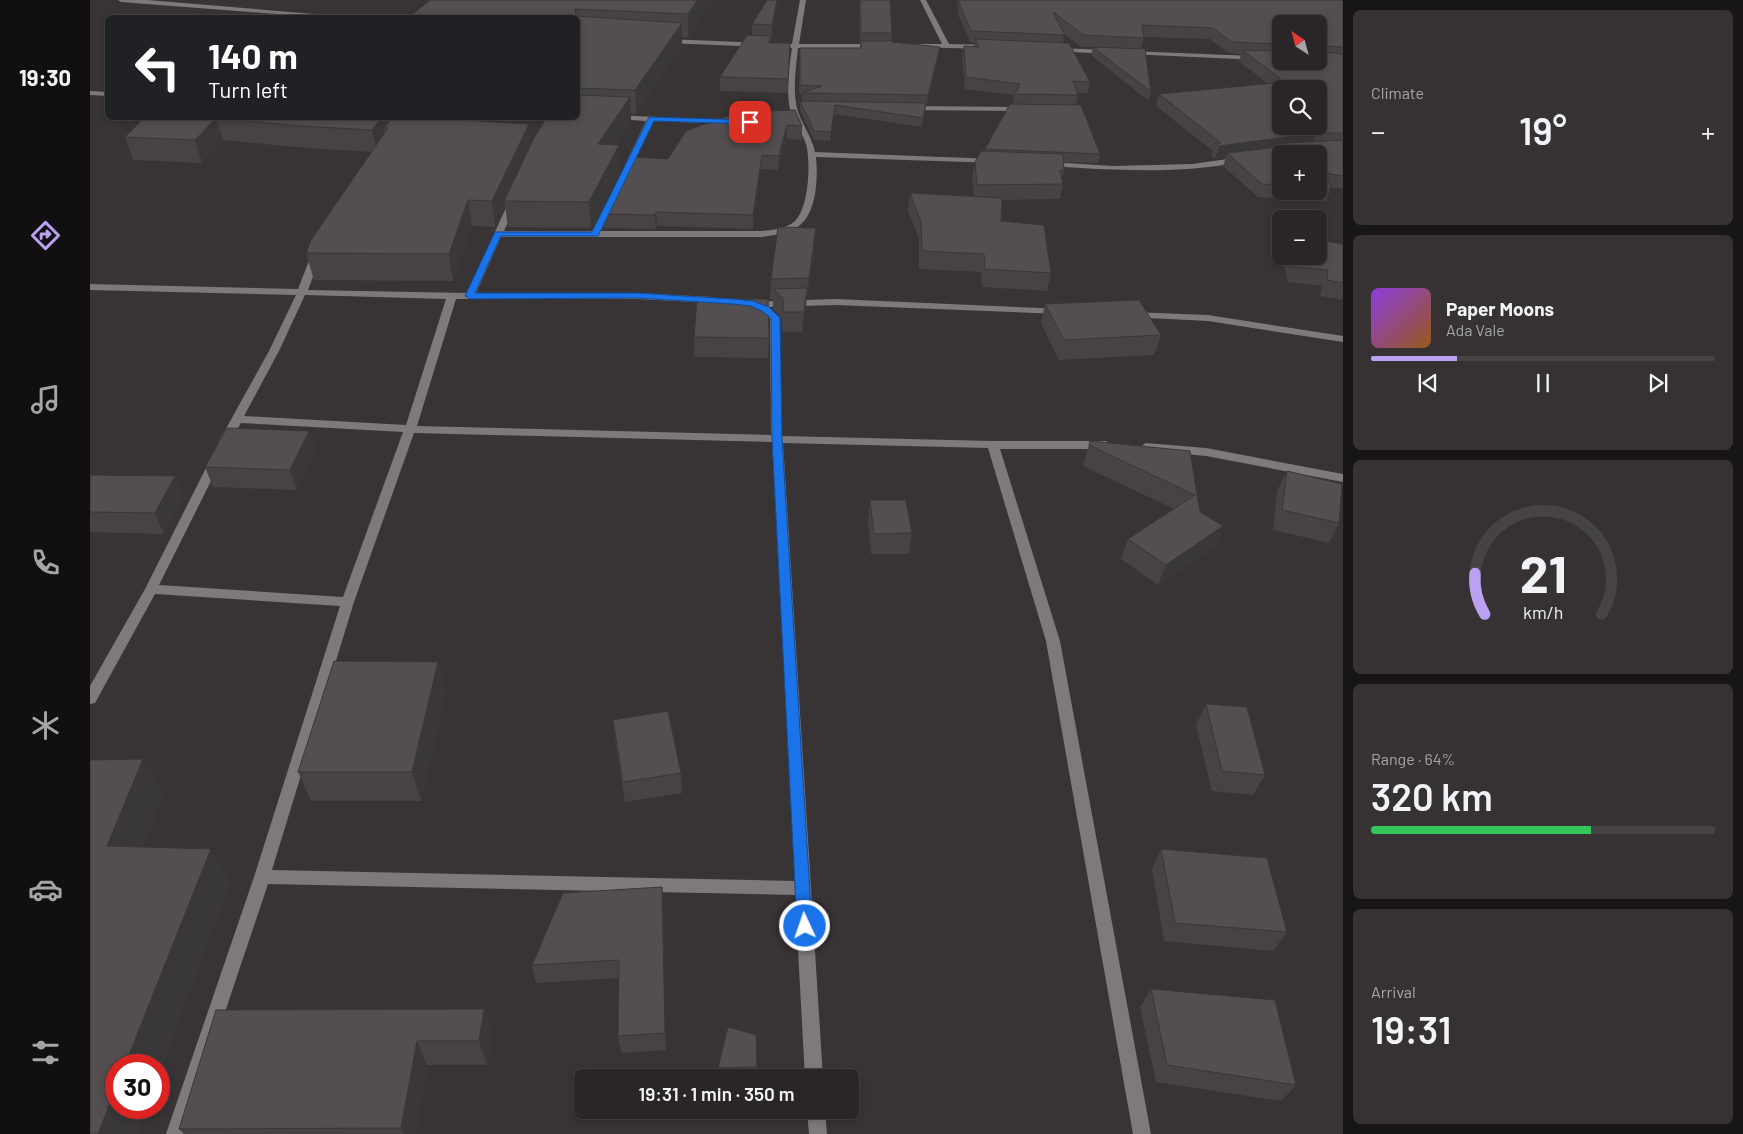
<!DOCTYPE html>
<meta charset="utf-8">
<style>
:root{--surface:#2a2628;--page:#363234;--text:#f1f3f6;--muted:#a5a5a8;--line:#464345;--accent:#bca0f2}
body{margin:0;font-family:Barlow,sans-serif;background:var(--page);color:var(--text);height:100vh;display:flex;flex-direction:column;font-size:19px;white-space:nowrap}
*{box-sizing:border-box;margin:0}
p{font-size:16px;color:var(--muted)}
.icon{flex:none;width:28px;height:28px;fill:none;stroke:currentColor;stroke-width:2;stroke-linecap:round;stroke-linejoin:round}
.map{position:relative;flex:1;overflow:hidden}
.sheet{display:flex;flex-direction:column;gap:10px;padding:10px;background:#171516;width:400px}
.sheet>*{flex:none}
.banner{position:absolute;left:15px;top:15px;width:475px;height:105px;border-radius:8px;box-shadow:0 2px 8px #0003,0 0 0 1px var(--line);background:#202124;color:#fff;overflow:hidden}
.needle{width:32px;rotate:324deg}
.tools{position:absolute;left:1182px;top:15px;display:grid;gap:10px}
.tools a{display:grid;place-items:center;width:55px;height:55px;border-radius:8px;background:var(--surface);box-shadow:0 2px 8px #0003,0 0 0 1px var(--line);font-size:25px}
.speed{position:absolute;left:15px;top:1054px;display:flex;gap:10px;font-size:25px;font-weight:700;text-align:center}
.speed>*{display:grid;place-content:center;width:65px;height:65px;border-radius:50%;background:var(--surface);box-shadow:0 2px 8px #0003,0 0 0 1px var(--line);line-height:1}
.speed .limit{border:8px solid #d22;background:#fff;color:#111}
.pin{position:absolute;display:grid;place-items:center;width:42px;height:42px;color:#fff;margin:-21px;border-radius:10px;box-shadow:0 2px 8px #0006}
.me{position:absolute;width:55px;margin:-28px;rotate:357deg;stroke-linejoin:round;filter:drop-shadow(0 0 4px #0008)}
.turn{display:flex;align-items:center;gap:18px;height:105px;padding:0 20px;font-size:22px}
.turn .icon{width:65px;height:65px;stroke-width:2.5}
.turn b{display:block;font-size:35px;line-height:42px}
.big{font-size:38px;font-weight:600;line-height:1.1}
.sheet .widget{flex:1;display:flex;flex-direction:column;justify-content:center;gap:8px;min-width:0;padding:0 18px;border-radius:8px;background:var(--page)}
.sheet .dial{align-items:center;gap:0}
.dial svg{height:130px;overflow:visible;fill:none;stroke:var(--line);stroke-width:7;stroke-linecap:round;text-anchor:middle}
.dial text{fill:var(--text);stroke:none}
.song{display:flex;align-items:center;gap:15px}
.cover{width:60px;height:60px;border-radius:8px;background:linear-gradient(135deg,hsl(270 70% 55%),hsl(30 70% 35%))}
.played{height:5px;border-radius:2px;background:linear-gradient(90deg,var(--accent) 25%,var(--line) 25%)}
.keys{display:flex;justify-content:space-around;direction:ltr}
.heat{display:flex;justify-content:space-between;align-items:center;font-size:28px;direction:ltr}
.charge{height:8px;border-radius:4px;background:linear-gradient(90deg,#34c759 64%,var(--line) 0)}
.trip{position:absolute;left:484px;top:1069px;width:285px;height:50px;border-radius:8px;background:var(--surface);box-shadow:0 2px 8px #0003,0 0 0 1px var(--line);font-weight:600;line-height:50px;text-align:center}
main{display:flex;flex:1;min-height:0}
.tabs{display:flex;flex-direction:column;width:90px;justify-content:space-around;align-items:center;background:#110f10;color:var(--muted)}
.tabs .icon{width:35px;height:35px}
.tabs .active{color:var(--accent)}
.tabs b{font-size:22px;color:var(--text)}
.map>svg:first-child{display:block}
</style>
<main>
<nav class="tabs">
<b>19:30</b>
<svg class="icon active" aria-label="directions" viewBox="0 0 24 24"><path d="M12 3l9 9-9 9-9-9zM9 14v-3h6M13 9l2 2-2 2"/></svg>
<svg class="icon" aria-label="music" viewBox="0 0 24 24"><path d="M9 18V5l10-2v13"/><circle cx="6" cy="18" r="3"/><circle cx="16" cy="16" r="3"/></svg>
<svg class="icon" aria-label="phone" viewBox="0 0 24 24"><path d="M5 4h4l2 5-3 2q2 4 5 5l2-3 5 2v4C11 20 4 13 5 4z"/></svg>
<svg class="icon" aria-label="climate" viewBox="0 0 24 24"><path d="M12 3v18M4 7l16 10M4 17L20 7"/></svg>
<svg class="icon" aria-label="car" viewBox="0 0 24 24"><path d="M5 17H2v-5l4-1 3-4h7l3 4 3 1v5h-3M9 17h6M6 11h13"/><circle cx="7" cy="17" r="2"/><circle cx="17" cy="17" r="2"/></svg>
<svg class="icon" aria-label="filters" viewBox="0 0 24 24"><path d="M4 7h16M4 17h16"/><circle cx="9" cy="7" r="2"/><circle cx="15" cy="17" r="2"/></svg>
</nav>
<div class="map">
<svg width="1253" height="1134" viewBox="0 0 1253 1134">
<rect width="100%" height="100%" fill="#383335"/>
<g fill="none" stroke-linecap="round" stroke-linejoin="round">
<!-- street -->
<g fill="#7e797b" fill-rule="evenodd">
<path d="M28,0h29l216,18h-36l-206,-16z"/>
<path d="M710,0h6l-7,44h78l3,2 -3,2h-79c-2,19 -6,45 0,64 5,14 14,25 17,40l178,7h3v4l-180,-6c2,20 1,56 -17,69 -10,8 -25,9 -37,11h-261l-25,56h161l75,4 5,3 -5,3 -75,-4h-181l-39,127 354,9 -1,-116 -7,-8 -12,-5v-4l84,-3 228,10v4l-3,1 -225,-9 -66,2 11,11 2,118 211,5h113l6,4 -6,4h-106l60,192 91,493h-18l-87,-493 -58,-193 -205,-5 40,635h-18l-10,-183 -527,-11 -84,250h-18l88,-257 86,-271 -185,-12 -60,109 -5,1v-18l55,-97 66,-131 4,-1 6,4 -62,124 184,12 60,-165 -162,-9 -13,22h-8l-2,-2 51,-92 27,-56 -206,-5v-6l208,5 14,-36 5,-3 5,3 -14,37 159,3 42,-92 4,-3 4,3 -13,30h88l14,-28 4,-3 4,3 -13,28h161c10,-1 24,-2 33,-10 14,-14 16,-59 11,-77 -4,-12 -13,-22 -16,-35 -4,-19 -1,-42 2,-61l-125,-5 -3,-2 3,-2 125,5zM215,295l141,4 -40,126 -162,-9 35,-65zM324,433l358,9 23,439 -523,-11 82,-268z"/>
<path d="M830,0h6l23,44 41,1 3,2 -3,2 -82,-2 -1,-1 3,-2h32z"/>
<path d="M967,48l50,2 3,2 -3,2 -52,-3v-2z"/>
<path d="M1039,51l152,6v4l-154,-7v-2z"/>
<path d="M0,91l18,1v4l-18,-1z"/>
<path d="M817,106l116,1 4,2 -4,2 -113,-1h-3z"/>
<path d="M522,115l118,5 4,2 -4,2 -76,-3 -24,50 -4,2 -4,-2 24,-50 -31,-2h-3z"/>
<path d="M1152,157l4,2 -1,2c-64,14 -132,9 -197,5l-4,-2 4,-2 66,4 78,-2z"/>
<path d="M1042,312l76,3 135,21v6l-135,-21 -79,-4 -2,-2z"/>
<path d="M1056,443l60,5 137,26v8l-137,-26 -64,-6 -2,-3z"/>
<path d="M717,1110h18l2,24h-18z"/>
</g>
</g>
<!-- wall -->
<g fill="#474345" fill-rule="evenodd">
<path d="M623,0l-25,37h-6v9l-46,68h-5v7l-15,24h3l1,25 -29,58 -83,-1 -3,-21 -10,21 -23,-1 -19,55 -139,-1 -8,-27 66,-101 -66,-4 -83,-8 -21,23 -69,-3 -8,-23 19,-19 323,3 64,22 47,-25v-100h-164l-1,-4z"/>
<path d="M689,0l-8,41h-1v2h20l-2,50 -68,-2v-14l32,-42v-11z"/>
<path d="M769,0h31l2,33 -1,8 1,1 47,13 -12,49h-1l-4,23 -88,-13 -4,27 -16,-1 -14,-30v-9h2v-7h-3l1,-46h60z"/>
<path d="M867,0h386v189l-13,-2 1,2 -5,12 -68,-4 -35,-31 3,-9 -11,2 -4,-4 2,-4 -57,-45 3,-12 109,-10 -29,-23 2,-7 -13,-1 -18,-14 -66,-2 -3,12 10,43 -2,9 -58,-46 2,-8h-12l-17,-13 -1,9 27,39 -3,11h-9v2l-2,10 24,49 -2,9 -35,-1 1,8 -2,8 1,6 -3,15 -58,1 -1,21 50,52 -4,18 -65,-4 -1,-15 -62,-3v-30l-11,-28 2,-18 64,3 -2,-19 3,-15 9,-11 1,-2 28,-45 1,-9 -49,-6 -3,-32 2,-11 10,1v-5h-4l-11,-25zM1191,24l38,37h-38zM1191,154h38v37h-38z"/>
<path d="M705,110l7,16v14l-15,-1 -9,31 -17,-1 -8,60 -96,-3 -1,3 -52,-1 -1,-14 65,-55z"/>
<path d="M1253,244v56l-23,-4 2,-10 -34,-4 -6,-26h37z"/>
<path d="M725,247l-8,51h-1l-4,34h-20v-14l-9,-9v-10h-3l1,-20z"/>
<path d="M955,304l116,31 -7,20 -95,5 -18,-37z"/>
<path d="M604,337l75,1 -1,20 -74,-1z"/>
<path d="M219,431l7,20 -19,39 -84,-3 -8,-20z"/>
<path d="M1000,441l100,10 10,61 23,14 -8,21 -57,38 -37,-26 7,-20 46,-30 -91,-43z"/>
<path d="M1197,471l52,52 -10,20 -56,-13 4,-39z"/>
<path d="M0,475l85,1 8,21 -19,37 -74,-2z"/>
<path d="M780,500l42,33 -3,21h-38l-3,-33z"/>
<path d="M348,662l8,29 -25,110h-110l-13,-29z"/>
<path d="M1116,704l59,71 -12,20 -41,-4 -16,-66z"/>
<path d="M523,720l68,53 1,20 -57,9 -10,-62z"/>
<path d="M1071,849l126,83 -14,19 -109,-10 -12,-72z"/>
<path d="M573,906l3,144 -45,3 -3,-17 1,-58 -83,5 -4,-18z"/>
<path d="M1061,989l145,96 -15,16 -125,-19 -16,-75z"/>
<path d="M394,1009l8,25 -5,31h-60l-11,69h-232l-5,-5z"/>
<path d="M667,1067v9l-39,1v-9z"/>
</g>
<!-- shaded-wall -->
<g fill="#3a3738">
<path d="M608,0h15l-25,37v-23z"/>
<path d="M687,0h2v1l-8,40 1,-16z"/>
<path d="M592,23v23l-46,68 -1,-24z"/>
<path d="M850,47l-1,8 -12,49 1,-9z"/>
<path d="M540,97l1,24 -31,48 -2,-25z"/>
<path d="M836,103l-1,9 -3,15 1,-9z"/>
<path d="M126,118l7,22 -21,23 -7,-23z"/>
<path d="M292,118h15l-9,10h-4l2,12 -9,12 -5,-22z"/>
<path d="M368,118h12l-6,8z"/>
<path d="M439,124l3,25 -28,52 1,5 -10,21 -3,-26z"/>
<path d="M697,125v14l-9,31 1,-14z"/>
<path d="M1227,133l-4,12 -86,8 -1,4 -11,2 4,-13z"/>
<path d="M529,145l1,25 -29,58 -2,-26z"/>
<path d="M672,155l-1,14 -8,60v-14z"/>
<path d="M378,200l4,26 -19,55 -4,-27z"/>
<path d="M566,212l1,14 -1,3 -1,-14z"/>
<path d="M726,228l-1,19 -8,51 2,-20z"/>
<path d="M717,288l-1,20 -4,24 2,-20z"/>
<path d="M219,431l7,20 -19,39 -7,-20z"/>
<path d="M85,476l8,21 -19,37 -9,-21z"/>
<path d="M1133,526l-8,21 -57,38 8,-20z"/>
<path d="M348,662l8,29 -25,110 -9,-29z"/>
<path d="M53,759l21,35 -33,86 -24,-34z"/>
<path d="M121,849l20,34 -72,192v-10h-34z"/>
<path d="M572,887l1,19 3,144 -1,-17z"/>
<path d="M394,1009l8,25 -5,31 -8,-24z"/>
<path d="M327,1041l10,24 -11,69h-12l-3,-6z"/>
<path d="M26,1088v20h30l-9,26h-39z"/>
</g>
<!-- building -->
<g fill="#534e50" stroke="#3a3738" fill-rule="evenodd">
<path d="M340,0h268l-10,14 -113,-5 1,7 106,7 -47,67 -57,-2v-21l1,-3h-1v-46h-145l-20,-4z"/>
<path d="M677,0h10l-5,25 -20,-1z"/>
<path d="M770,0h30l2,33h-31z"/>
<path d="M869,0h384v47l-20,-1 -4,5 24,3v79h-26l-98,13 -4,-3h6l-62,-49 126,-12 -43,-32 39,1v10h38v-37h-38v20l-49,-2 -19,-14 -71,-3 2,13 -61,-3 -30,-23 12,23 -94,-4 -11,-25zM1191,89h38v37h-38z"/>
<path d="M657,35l23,1 -1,7h21l-2,36 -68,-2z"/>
<path d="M885,39l94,4 21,39 -17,-1 5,14 -63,-1 5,-10 -54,-7 -2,-31 15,1z"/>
<path d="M771,41h31v1l48,5 -12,48 -126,-2 20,-7 -22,-1v-37h61z"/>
<path d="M1003,47l52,2 6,43z"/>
<path d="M488,95l52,2 -32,47 21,1 -30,57 -85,-1 30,-63 12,-20h32z"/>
<path d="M710,101l126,2 -3,15 -88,-13 -4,27 -17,-1z"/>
<path d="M920,104l71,1 19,49 -115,-5z"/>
<path d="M705,110l7,16 -15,-1 -8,31 -17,-1 -9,60 -97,-3 -1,3 -52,-1 28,-57 37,2 18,-28 52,-19z"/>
<path d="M54,118h238l-10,12 -72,-4 -84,-8 -21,22 -70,-3z"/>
<path d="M302,118h68v2l69,4 -37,77 -24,-1 -19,54 -143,-1 5,-13 77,-112h-4z"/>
<path d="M1253,140v36l-18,-3 6,16 -12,-1v-34h-38v31l-19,-1 -35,-31 59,-7 1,-3z"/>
<path d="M891,151l82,3 1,16h-4l3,14 -86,1 -2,-23z"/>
<path d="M820,193l92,5 -1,23 43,4 7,48 -66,-4 -1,-15 -62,-3 -1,-29z"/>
<path d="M688,227l38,1 -7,50 -38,1z"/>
<path d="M1229,240l24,4v39l-16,-3 1,-10 -34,-3 -2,-11h27z"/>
<path d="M717,288l-3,24h-21v-14l-10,-9z"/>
<path d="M607,299h71l1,39 -75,-1z"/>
<path d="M1049,300l22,35 -97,5 -19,-36z"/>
<path d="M137,428l82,3 -19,39 -85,-3z"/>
<path d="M1000,441l100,10 10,61 23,14 -57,39 -38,-26 67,-44 -106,-50z"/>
<path d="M1197,471l55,13 -3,39 -57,-13z"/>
<path d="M0,475l85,1 -20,37 -65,-1z"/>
<path d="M780,500h36l6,33 -38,1z"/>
<path d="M244,661l104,1 -26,110h-114z"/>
<path d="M1116,704l41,3 18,68 -43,-4z"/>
<path d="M578,711l13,62 -58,9 -10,-62z"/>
<path d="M53,759l-36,87 104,3 -86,216h-9v23l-18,46h-8v-374z"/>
<path d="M1071,849l106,9 20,74 -112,-9z"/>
<path d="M572,887l3,146 -47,3 1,-76 -87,5 31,-72z"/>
<path d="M1061,989l124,11 21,85 -129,-20z"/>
<path d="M394,1009l-5,32h-62l-16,87 -222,1 37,-119z"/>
<path d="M638,1027l28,8 1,32 -39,1z"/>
</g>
<!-- route -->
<path fill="#1a73e8" stroke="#114b97" d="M559,117l101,3 4,2 -4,2 -96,-3 -56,115h-97l-26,57h162l96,6 20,2 16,6 11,11 2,121 30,487 -2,5 -5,2 -5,-2 -3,-5 -25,-487 -1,-121 -9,-7 -11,-5 -18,-2 -96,-6 -167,1 -5,-3 30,-64h97z"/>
</svg>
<div class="tools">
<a><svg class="needle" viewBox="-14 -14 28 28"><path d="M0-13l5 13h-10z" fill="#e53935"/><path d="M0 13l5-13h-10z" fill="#a5a5a8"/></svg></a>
<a><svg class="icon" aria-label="search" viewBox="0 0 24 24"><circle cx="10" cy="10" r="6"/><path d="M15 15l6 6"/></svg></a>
<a>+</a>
<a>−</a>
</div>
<div class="speed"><div class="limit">30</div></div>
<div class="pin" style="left:660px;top:122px;background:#d93025"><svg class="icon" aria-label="arrive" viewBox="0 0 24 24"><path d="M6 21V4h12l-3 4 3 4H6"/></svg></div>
<svg class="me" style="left:715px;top:926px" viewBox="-20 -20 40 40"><circle r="17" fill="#1a73e8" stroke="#fff" stroke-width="3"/><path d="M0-11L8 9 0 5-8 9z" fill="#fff"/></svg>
<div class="trip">19:31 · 1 min · 350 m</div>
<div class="banner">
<div class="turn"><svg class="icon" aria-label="left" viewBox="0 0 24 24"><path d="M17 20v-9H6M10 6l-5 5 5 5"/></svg><div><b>140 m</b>Turn left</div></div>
</div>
</div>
<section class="sheet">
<div class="widget"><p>Climate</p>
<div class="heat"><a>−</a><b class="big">19°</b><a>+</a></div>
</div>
<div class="widget">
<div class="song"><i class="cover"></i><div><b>Paper Moons</b><p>Ada Vale</p></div></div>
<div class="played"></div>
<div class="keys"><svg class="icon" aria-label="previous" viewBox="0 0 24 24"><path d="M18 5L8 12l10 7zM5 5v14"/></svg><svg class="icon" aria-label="pause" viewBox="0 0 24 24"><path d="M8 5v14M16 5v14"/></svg><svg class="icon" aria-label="next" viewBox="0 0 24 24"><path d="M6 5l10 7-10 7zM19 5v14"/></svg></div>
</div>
<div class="widget dial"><svg viewBox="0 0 100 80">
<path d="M14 69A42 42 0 1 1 86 69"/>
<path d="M14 69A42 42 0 0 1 8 44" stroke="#bca0f2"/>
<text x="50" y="56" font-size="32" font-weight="700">21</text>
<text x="50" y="72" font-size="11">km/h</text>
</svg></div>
<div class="widget"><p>Range · 64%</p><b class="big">320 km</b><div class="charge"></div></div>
<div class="widget"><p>Arrival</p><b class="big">19:31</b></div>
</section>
</main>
